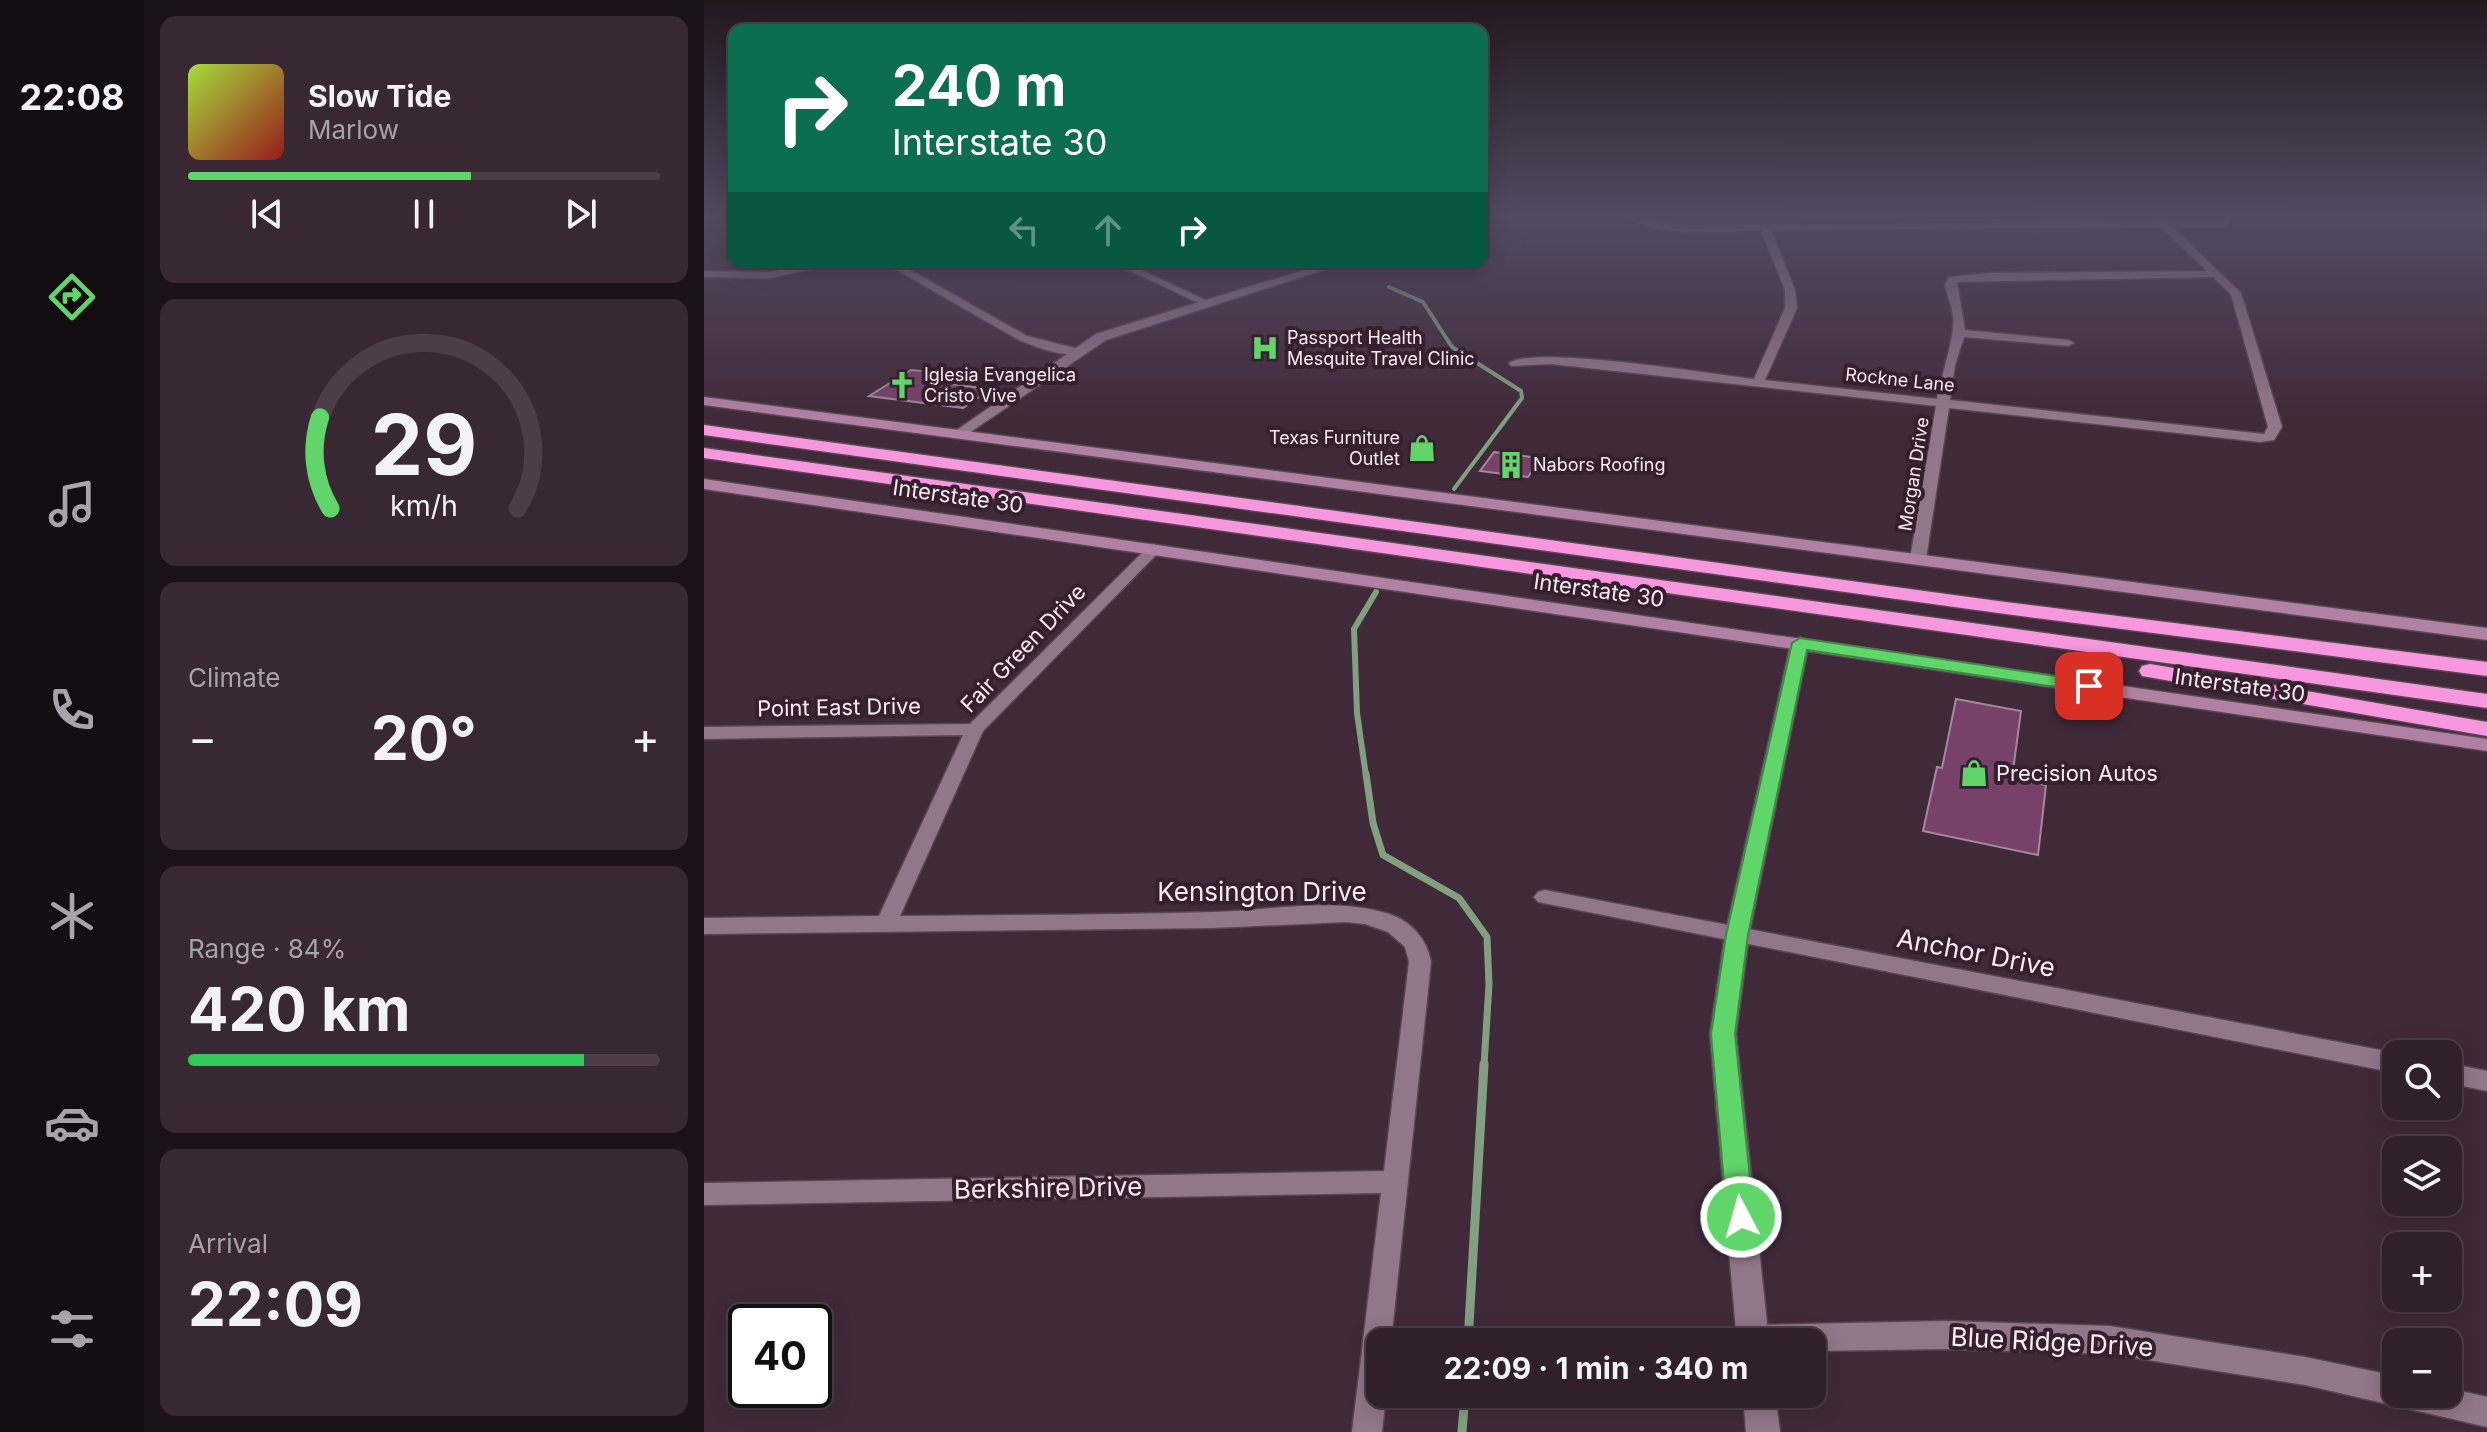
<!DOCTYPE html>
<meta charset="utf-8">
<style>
:root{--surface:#30202c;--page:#382834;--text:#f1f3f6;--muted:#a8a3a9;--line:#4b3e48;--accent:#60d56a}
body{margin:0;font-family:Inter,sans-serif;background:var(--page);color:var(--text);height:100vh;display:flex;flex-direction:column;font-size:30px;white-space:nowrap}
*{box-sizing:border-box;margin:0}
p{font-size:26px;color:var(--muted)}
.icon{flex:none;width:44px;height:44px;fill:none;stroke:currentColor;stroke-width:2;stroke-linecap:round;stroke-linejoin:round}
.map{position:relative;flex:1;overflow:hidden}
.drawer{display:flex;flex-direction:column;gap:16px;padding:16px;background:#1a1218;width:560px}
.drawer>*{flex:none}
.top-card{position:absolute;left:24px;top:24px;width:760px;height:244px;border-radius:16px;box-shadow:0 4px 20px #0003,0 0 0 2px var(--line);background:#0b6e4f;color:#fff;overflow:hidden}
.tools{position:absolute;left:1678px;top:1040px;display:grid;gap:16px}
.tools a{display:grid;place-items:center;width:80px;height:80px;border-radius:16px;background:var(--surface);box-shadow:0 4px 20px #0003,0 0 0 2px var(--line);font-size:40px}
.speed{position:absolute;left:24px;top:1304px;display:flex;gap:16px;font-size:40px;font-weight:700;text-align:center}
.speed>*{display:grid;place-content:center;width:104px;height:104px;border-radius:50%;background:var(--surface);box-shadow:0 4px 20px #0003,0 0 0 2px var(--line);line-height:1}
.speed .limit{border:4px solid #111;border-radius:12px;background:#fff;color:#111}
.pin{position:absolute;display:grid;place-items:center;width:68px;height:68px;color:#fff;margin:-34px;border-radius:16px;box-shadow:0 4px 12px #0006}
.me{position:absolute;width:88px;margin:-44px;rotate:354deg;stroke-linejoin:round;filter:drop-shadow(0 0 6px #0008)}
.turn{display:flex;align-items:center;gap:28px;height:168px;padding:0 32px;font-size:36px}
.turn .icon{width:104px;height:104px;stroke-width:2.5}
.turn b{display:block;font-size:56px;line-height:68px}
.lanes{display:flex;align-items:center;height:76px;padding:0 32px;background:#0003;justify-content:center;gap:40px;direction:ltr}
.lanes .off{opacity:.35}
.big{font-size:60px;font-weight:700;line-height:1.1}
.drawer .card{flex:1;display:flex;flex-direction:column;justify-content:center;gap:12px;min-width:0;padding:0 28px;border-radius:16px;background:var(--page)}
.drawer .dial{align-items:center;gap:0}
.dial svg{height:208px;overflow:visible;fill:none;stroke:var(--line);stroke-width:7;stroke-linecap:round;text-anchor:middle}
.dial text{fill:var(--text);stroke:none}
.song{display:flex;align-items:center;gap:24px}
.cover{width:96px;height:96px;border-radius:12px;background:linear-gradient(135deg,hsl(80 70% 55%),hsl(0 70% 35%))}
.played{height:8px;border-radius:4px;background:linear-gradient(90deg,var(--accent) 60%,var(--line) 60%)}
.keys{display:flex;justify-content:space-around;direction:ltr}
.heat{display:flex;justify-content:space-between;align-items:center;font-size:44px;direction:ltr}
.charge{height:12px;border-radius:6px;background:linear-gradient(90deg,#34c759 84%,var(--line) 0)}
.trip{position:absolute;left:662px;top:1328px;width:460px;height:80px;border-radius:16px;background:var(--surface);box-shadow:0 4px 20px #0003,0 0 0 2px var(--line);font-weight:700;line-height:80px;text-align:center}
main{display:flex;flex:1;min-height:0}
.dock{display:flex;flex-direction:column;width:144px;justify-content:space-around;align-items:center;background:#130d12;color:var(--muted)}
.dock .icon{width:56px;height:56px}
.dock .on{color:var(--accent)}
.dock b{font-size:36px;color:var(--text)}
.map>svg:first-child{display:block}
</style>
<main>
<nav class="dock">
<b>22:08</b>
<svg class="icon on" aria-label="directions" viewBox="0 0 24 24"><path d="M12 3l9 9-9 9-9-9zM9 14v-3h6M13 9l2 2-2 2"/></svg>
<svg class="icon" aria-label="music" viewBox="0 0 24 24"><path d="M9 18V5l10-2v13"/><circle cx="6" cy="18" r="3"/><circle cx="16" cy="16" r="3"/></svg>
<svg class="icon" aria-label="phone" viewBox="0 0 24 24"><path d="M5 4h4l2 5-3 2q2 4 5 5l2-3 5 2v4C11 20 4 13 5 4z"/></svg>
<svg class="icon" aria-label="climate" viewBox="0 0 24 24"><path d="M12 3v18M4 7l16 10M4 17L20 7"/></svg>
<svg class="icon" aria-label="car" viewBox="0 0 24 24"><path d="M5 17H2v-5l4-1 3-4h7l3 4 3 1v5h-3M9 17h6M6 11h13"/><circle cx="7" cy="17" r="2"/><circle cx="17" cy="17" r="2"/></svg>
<svg class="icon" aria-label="filters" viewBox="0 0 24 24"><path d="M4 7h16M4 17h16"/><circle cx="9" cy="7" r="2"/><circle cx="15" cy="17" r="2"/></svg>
</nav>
<section class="drawer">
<div class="card">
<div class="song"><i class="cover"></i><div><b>Slow Tide</b><p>Marlow</p></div></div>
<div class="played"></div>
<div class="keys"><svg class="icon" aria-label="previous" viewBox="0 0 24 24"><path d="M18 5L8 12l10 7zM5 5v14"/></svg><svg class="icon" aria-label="pause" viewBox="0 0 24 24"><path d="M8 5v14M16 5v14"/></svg><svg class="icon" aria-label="next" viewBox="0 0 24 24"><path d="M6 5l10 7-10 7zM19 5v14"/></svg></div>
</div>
<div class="card dial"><svg viewBox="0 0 100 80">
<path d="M14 69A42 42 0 1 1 86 69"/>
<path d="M14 69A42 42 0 0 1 10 34" stroke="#60d56a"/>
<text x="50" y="56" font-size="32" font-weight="700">29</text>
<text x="50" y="72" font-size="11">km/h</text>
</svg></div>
<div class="card"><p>Climate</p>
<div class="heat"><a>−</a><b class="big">20°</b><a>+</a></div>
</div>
<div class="card"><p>Range · 84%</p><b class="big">420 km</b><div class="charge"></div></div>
<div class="card"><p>Arrival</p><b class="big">22:09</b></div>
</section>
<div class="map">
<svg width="1783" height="1432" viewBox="0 0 1783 1432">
<rect width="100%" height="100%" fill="#402a3a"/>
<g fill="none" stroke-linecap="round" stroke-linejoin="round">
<!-- stream-far3 -->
<g stroke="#80a080" stroke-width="4">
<path d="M1776,216l7,3"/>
<path d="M685,287l34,15 29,45 69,44 1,7 -68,91"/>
</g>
<!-- stream-far2 -->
<path stroke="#80a080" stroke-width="6" d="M662,776l-9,-63 -3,-84 22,-37"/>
<!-- stream-far1 -->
<path stroke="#80a080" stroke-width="7" d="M662,774l7,49 10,32 76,43 28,39 2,47 -5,82"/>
<!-- stream -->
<g stroke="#80a080" stroke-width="9">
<path d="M764,1342l16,-278"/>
<path d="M758,1432l3,-38"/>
</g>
</g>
<!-- building -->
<g fill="#774169" stroke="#a4899c" stroke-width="2">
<path d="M207,370l53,5 -14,9 41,5 -28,19 -94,-12z"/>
<path d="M790,452l46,6 -12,19 -48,-6z"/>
<path d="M1252,699l65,12 -9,67 34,7 -8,70 -115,-24 14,-64 5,1z"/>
</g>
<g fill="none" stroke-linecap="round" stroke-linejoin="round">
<!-- minor casing -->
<g stroke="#584653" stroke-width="3">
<g id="minor">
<path d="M916,216l69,9 465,-3 -5,-6h11l5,6h63l2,2 -5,3h-53l69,66 41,134 -8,13 -14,2 -311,-34 -23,151 -3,3h-10l-3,-3 26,-153 -385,-42 -40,2 -2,-3c25,-18 204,11 245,16l31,-71v-18l-24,-60c-44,1 -101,8 -141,-14zM1457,227l46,44 -218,2 -40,4 -4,8c2,10 7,21 8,31 3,18 -12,61 -16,83l-172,-19 32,-72 -2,-18 -24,-60zM1509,277l18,17 37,133 -4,7 -314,-34 5,-35 9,-28 104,9 6,-3 -6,-3 -103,-10 -8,-48z"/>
<path d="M118,262h21l-73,16 -66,-1v-6l66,1z"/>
<path d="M179,262h13l131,74 60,15c-16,10 -51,-4 -68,-11z"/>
<path d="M407,262h13l88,41 -9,2z"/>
<path d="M450,544l8,5 -3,3 -176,179 -83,185c104,-1 208,-1 312,-4 58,-1 121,-16 177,2 22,7 38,25 42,48l-40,380h-11v52h6l-4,38h-30l29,-239 -677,12v-22l680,-12 25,-209 -4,-15 -17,-15 -23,-8 -20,-2 -132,6 -509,6v-16l175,-2 84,-181 -259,4v-12l266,-3 179,-178z"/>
<path d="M841,890l851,163v20l-858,-171 -4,-5 4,-5z"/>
<path d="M1744,1063l39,8v20l-39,-8z"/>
<path d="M1242,1321l164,5 195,31 91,19v18h52v-6l39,9v30l-182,-42 -195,-31 -164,-5 -134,2v-9h-72l-1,-3 4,-10 10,-4z"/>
</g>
</g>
<!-- tertiary casing -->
<g stroke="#584653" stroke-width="3">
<g id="tertiary">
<path d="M0,216h14l-14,5z"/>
<path d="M778,216h13l-13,6z"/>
<path d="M626,262h18l-242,78 -143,97 -5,1 -7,-4 145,-100z"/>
<path d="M1096,637l9,6 -60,292 -13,99 33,308h-32l-27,-308 15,-99 66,-292z"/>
<path d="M1039,1394h32l5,38h-34z"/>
</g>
</g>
<!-- secondary casing -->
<g stroke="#584653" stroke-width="3">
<g id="secondary">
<path d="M0,397l1783,231v12l-1783,-235z"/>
<path d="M0,479l1783,260v12l-1783,-262z"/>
</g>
</g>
<!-- motorway casing -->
<g stroke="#584653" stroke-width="3">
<g id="motorway">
<path d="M0,425l1294,176 489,61v14l-489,-63 -1294,-178z"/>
<path d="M0,448l1783,246v14l-1783,-250z"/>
<path d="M1446,664l337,58v14l-345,-60 -3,-5 3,-5z"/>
</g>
</g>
<!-- minor -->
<use href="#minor" fill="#92778a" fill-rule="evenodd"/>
<!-- tertiary -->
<use href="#tertiary" fill="#92778a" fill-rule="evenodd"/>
<!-- secondary -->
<use href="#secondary" fill="#b081a3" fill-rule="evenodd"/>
<!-- motorway -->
<use href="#motorway" fill="#f798de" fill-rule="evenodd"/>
</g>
<!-- sky -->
<linearGradient id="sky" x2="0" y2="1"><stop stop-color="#231720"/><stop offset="0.52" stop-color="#534a60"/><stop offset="1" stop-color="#534a60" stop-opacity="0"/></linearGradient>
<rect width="1783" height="417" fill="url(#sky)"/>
<!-- route -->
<path fill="#60d56a" stroke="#3e8a45" stroke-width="2" d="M1096,638l289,43 9,5 -9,6 -282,-42 -59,285 -13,99 19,183 -4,8 -9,4 -10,-4 -4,-8 -16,-183 15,-99 66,-292z"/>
<!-- icons -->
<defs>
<g id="hospital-bare" transform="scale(2.16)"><path d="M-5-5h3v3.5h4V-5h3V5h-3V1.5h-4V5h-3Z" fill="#60d56a" stroke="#362030" stroke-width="2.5" paint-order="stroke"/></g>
<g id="church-bare" transform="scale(2.16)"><path d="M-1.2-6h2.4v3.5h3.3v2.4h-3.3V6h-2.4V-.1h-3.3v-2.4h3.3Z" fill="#60d56a" stroke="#362030" stroke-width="2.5" paint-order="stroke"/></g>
<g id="shop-bare" transform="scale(2.16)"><path d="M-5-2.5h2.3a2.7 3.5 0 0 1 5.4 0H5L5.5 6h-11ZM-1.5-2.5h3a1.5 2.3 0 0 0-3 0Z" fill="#60d56a" stroke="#362030" stroke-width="2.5" paint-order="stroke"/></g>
<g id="building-bare" transform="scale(2.16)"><path d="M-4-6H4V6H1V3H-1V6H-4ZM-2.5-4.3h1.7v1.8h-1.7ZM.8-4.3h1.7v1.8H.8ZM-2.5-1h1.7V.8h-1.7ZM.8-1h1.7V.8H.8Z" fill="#60d56a" stroke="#362030" stroke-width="2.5" paint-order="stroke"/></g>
</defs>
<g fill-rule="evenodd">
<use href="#hospital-bare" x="561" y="348"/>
<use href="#church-bare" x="198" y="385"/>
<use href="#shop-bare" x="718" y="448"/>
<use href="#building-bare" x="807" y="465"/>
<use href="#shop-bare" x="1270" y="773"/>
</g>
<g text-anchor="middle" stroke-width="8" stroke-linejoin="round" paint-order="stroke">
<!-- far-poi labels -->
<g font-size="18" fill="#f8e9f3" stroke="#362030" text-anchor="start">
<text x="583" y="344">Passport Health<tspan x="583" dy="21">Mesquite Travel Clinic</tspan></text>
<text x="220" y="381">Iglesia Evangelica<tspan x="220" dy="21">Cristo Vive</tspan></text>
<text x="696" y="444" text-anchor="end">Texas Furniture<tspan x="696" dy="21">Outlet</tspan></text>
<text x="829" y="471">Nabors Roofing</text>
</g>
<!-- far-street labels -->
<g font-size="18" fill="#f8e9f3" stroke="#362030">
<text transform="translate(1196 380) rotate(6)" y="6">Rockne Lane</text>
<text transform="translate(1210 474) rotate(-81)" y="6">Morgan Drive</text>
</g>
<!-- street labels -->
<g font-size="22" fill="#f8e9f3" stroke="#362030">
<text transform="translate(254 496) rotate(8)" y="8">Interstate 30</text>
<text transform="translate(895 590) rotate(8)" y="8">Interstate 30</text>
<text transform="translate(319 648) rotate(-46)" y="8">Fair Green Drive</text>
<text transform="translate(1536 685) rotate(8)" y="8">Interstate 30</text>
<text transform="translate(135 707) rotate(-1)" y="8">Point East Drive</text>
</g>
<!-- poi labels -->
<g font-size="22" fill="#f8e9f3" stroke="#362030" text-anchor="start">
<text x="1292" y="781">Precision Autos</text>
</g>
<!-- near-street labels -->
<g font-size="26" fill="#f8e9f3" stroke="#362030">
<text x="558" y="901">Kensington Drive</text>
<text transform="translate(1272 953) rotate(11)" y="9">Anchor Drive</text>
<text transform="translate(344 1188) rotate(-1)" y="9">Berkshire Drive</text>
<text transform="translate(1348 1342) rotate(3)" y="9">Blue Ridge Drive</text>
</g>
</g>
</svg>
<div class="tools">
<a><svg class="icon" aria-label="search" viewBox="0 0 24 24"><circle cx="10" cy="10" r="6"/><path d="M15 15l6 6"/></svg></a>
<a><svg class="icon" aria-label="layers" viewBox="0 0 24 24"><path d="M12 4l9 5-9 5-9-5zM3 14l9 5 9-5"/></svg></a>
<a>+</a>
<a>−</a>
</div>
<div class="speed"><div class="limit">40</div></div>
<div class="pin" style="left:1385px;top:686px;background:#d93025"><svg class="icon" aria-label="arrive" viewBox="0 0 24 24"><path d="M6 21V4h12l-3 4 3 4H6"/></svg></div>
<svg class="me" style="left:1037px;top:1217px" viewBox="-20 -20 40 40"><circle r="17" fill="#60d56a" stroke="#fff" stroke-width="3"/><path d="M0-11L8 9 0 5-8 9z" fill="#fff"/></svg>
<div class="trip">22:09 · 1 min · 340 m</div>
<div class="top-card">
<div class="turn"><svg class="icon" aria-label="right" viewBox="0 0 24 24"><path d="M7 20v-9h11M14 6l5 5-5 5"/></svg><div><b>240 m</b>Interstate 30</div></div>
<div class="lanes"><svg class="icon off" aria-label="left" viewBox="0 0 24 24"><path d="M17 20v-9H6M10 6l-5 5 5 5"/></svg><svg class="icon off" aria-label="ahead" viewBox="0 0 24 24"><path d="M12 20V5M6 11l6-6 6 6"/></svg><svg class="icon" aria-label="right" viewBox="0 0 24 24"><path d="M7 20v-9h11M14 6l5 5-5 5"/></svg></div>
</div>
</div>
</main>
